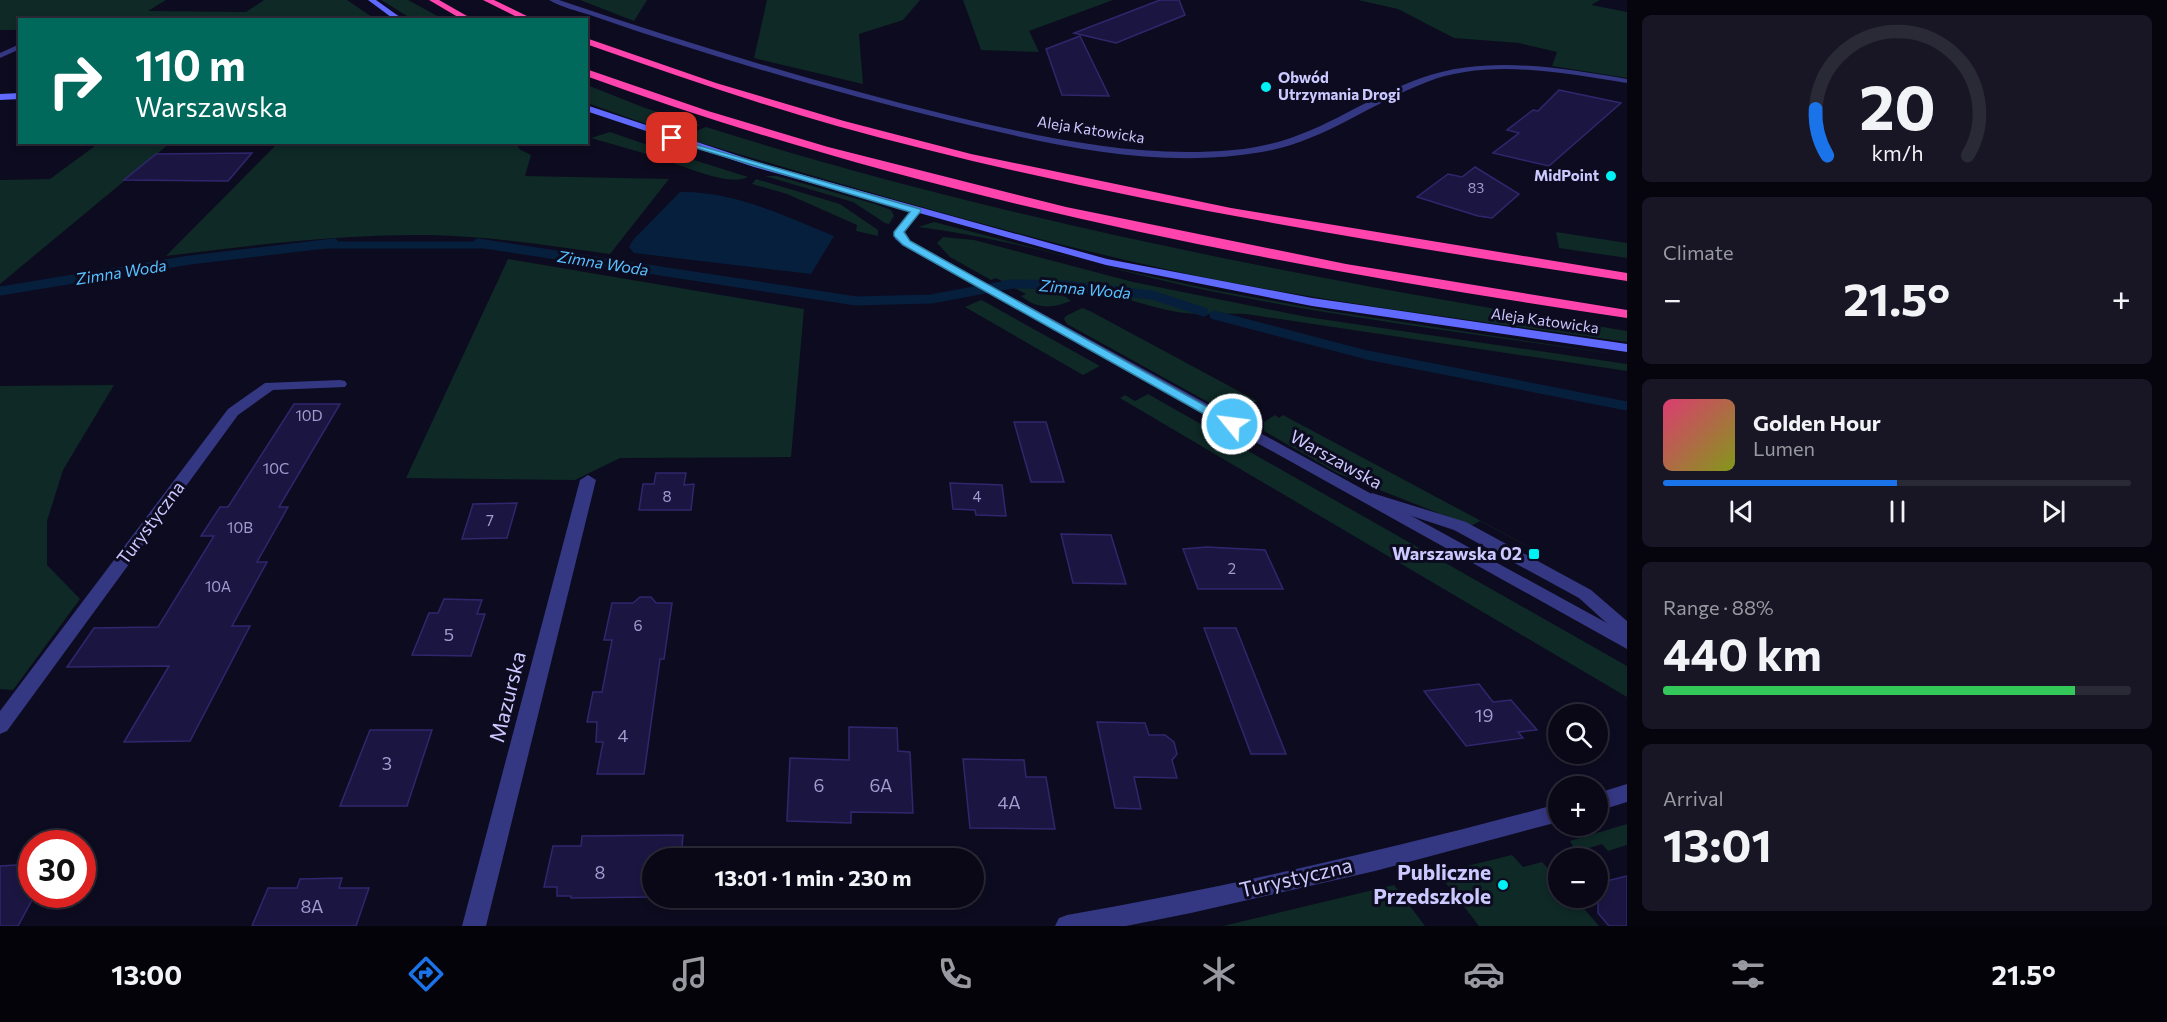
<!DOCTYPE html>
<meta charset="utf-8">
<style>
:root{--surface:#0a0817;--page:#181624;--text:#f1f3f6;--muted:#999aa1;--line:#2a2936;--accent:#1a73e8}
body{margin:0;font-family:Commissioner,sans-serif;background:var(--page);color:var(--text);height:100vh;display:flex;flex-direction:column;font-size:22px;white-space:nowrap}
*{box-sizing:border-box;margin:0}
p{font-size:20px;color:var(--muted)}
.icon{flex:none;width:33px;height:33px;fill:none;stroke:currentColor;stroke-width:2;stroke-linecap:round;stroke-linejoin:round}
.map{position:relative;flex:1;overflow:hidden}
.side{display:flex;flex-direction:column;gap:15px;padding:15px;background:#06040d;width:540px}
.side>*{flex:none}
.banner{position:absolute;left:18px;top:18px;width:570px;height:126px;border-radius:0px;box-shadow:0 3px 9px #0003,0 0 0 2px var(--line);background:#00695c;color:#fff;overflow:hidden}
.buttons{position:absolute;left:1548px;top:704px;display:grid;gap:12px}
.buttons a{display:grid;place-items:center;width:60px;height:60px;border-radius:50%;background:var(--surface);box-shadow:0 3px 9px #0003,0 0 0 2px var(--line);font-size:30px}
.speed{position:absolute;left:18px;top:830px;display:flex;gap:12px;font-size:30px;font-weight:700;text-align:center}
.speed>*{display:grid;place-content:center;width:78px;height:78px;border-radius:50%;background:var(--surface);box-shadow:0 3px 9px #0003,0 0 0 2px var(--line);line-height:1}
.speed .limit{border:9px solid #d22;background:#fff;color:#111}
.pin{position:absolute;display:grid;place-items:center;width:51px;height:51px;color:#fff;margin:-26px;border-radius:12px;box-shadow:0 3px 9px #0006}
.me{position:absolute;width:66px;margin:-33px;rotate:299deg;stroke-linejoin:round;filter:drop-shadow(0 0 4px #0008)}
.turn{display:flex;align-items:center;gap:21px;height:126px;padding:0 18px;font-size:27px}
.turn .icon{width:78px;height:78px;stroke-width:2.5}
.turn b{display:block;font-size:42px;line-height:51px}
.big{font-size:45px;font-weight:700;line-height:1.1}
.side .widget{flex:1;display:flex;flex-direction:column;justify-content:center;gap:9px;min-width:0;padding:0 21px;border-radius:9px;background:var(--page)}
.side .dial{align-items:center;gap:0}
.dial svg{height:156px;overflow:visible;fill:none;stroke:var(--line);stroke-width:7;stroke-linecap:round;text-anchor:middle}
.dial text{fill:var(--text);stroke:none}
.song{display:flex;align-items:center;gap:18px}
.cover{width:72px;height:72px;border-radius:9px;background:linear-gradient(135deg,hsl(340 70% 55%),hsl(70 70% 35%))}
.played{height:6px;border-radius:3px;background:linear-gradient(90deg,var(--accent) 50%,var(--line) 50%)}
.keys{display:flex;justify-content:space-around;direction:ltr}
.heat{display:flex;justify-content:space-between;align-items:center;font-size:33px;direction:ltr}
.charge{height:9px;border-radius:4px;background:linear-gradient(90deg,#34c759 88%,var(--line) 0)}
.trip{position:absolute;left:642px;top:848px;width:342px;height:60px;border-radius:30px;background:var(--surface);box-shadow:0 3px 9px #0003,0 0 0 2px var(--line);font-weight:700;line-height:60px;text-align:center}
.menu{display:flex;height:96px;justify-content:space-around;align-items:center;background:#040309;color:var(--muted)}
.menu .icon{width:42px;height:42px}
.menu .current{color:var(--accent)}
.menu b{font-size:27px;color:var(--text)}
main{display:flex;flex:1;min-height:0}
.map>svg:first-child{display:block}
</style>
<main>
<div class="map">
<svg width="1627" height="926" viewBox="0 0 1627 926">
<rect width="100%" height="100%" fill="#0d0b1f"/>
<!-- green -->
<g fill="#0e2926">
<path d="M0,0h166l-18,11 98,1 18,-12h83l28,19 -355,1 -1,10h-19z"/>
<path d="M381,0h27l35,19h-31z"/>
<path d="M580,0h67l-13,21z"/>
<path d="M767,0h153l-17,20 -44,14 4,50 -109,-26z"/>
<path d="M963,0h150l-84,31 10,21 -58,-2z"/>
<path d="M1358,0h242l-9,5 36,7v66l-75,-12 5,-14 -38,-9 -65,-5 -56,-29z"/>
<path d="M587,85l58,23 55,17 -23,10 -90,-32z"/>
<path d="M706,127c301,95 610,153 921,204v11c-154,-22 -310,-40 -462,-73 -163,-36 -324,-85 -484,-132z"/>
<path d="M610,132l58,20 -11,5 -66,-19z"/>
<path d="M99,143h71l-170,141v-104l50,-1z"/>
<path d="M278,143h239l2,6 12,6 -6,21 144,3 -59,75c-60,-8 -120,-18 -181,-19 -88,-1 -176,10 -263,21z"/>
<path d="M675,154l73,23c-19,10 -65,-11 -85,-18z"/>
<path d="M765,176h12l98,28 16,6 3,6 -5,8 -4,-1 -32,-21z"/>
<path d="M756,179l84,25 38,26v6l-22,-5 1,-6 -70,-31 -35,-10z"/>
<path d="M934,222l170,44 110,24 109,20 304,46c-139,-20 -279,-37 -417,-65 -98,-20 -194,-52 -292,-64z"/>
<path d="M1556,232l71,11v15l-68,-10z"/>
<path d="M943,237l31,3 159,42 174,35 320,47v7l-381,-57c-20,-1 -41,1 -61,-1 -41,-4 -79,-28 -122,-18l8,6c-19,7 -33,9 -50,-5l5,-2 -30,-16 -5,2 -41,-23 -13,-14z"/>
<path d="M508,259l296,50 -13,148 -171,1 -45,22 -169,-2z"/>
<path d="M981,300l6,3 113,63 -17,9 -118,-68z"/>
<path d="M1082,308l8,3 167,90 -16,8 -24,-2 -150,-83 -3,-5 2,-3z"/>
<path d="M114,385l-51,85 -16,51v44l33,34 -67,91 -13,-1v-303z"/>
<path d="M1148,394l479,272v31l-507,-299 5,-3 10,6z"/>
<path d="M1275,415l4,3 4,-3 344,184 -147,-78 -9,5 -132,-52 -75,-43v-9z"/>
<path d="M1627,824v21l-19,6 -6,-7 -26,8 -6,-11z"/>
<path d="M1512,855l11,12 19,-5 16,17v18h16l25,29h-120l-41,-53z"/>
<path d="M1394,885l31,41h-202z"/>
</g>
<!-- water -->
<path fill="#061f3d" d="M680,192c54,-1 105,24 154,44l-23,38 -177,-21 -5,-6 4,-7z"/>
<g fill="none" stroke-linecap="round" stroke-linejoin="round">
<!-- stream-far1 -->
<path stroke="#061f3d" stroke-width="7" d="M321,245h167"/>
<!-- stream -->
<g stroke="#061f3d" stroke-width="9">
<path d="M478,243l378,58 75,-2 81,-15 52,1 88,10 52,17"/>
<path d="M0,291l190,-31 144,-17"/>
<path d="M1214,315l153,40 260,51"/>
</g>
</g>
<!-- building -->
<g fill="#1b1641" stroke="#2f276e" stroke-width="1.5">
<path d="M1160,0h19l6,15 -69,28 -42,-10z"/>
<path d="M1080,36l29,60 -47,-1 -16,-46z"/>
<path d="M1559,90l62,13 -72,63 -56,-13 26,-20 -12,-3 26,-20 5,1z"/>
<path d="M252,153l-24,28 -104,-1 32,-26z"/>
<path d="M1475,167l44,27 -27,24 -14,-2 -61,-19 31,-23 14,3z"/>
<path d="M294,404h46l-61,103h9l-31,55h10l-35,64h18l-60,115 -66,1 45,-76 -102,1 27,-39 64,-1 56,-91h-13l19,-29h8z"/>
<path d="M1014,422h32l18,60h-33z"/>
<path d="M656,473h30l-2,12 10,-1 -3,26h-52l4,-26h11z"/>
<path d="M950,483l52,2 4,31 -30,-1 -1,-5 -22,-1z"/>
<path d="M517,503l-10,35 -45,1 11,-35z"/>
<path d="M1061,534l50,1 15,49 -53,-1z"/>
<path d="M1207,547l58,3 18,39h-85l-15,-40z"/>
<path d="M640,597h11l5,6h16l-8,56h-4l-16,115h-47l6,-32h-7l1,-20h-10l6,-30h9l10,-52h-8l8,-37h21z"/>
<path d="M444,599l38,1 -5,14h8l-14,42 -59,-1 17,-42h9z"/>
<path d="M1204,628h32l50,126h-35z"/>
<path d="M1479,684l14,18 18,-2 26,30 -19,2 5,6 -57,8 -42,-55z"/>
<path d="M1097,722l48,1 4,12h16l9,7 3,12 -5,6 5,18 -43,-1 7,32 -26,-1z"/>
<path d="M849,727l48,1 1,23 12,1 3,61 -62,-1v11l-64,-2 3,-63 59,2z"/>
<path d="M370,730h62l-25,76h-67z"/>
<path d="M963,759l61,1 2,17h20l9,52 -85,-1z"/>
<path d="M683,835l-2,23h-29v39l-81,1v-2h-14v-9h-13l9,-41h28l1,-10z"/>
<path d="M32,864v36l-14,26h-18v-60z"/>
<path d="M1627,876v50h-18l-11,-13v-30z"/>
<path d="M342,878l-3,10h30l-13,38h-104l16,-38h29l3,-9z"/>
</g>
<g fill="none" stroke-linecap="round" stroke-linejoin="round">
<!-- lane -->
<g fill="#343781" fill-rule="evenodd">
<path d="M20,44v5l-20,9v-5z"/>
<path d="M1372,493l94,29 125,68 36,31v16l-6,-1 -42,-38 -125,-68 -88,-29 -2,-3z"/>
</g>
<!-- street -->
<g fill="#343781" fill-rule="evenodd">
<path d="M549,0h10c128,43 257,83 389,115 93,22 188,44 285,35 81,-7 120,-48 191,-73 65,-22 137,-9 203,2v4c-64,-10 -138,-25 -200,-1 -56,21 -104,60 -165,70 -104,18 -210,-7 -310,-31 -90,-22 -178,-46 -265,-74 -33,-10 -65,-21 -97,-32 -13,-4 -29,-8 -41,-15z"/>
<path d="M912,209l9,2 -16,21 5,9 717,393v15l-725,-404 -7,-6 -1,-7z"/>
<path d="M340,380l5,1 2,3 -2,3 -72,3 -35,25 -231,316 -7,3v-23l228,-302 37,-26z"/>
<path d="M588,475l8,5 -110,446h-24l118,-446z"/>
<path d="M1627,784v18l-29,9v-18z"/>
<path d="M1558,804v18l-183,49 -184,42 -65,13h-71l4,-8 8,-3c166,-29 329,-67 491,-111z"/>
</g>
<!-- secondary -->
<g fill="#606aff" fill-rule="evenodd">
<path d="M368,0h8l28,20h-9z"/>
<path d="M20,93v6l-20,1v-6z"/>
<path d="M586,105l174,58 347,96 205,39 315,46v8l-315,-46 -206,-41 -352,-98 -168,-56z"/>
</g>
<!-- highway -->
<g fill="#ff44ae" fill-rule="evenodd">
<path d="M429,0h10l35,20h-11z"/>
<path d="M483,0h11l41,20h-12z"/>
<path d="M586,38l130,45 128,38 127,33 260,54 396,65v8c-265,-41 -531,-83 -790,-155 -85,-24 -168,-53 -251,-82z"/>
<path d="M586,69l122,42 120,36 238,60 280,57 281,46v8c-352,-52 -706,-120 -1041,-242z"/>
</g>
</g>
<!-- route -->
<path fill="#4fc3f7" stroke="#337fa1" stroke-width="1.5" d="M669,137l251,72 1,2 -17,21 6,9 328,183 -6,4 -5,-1 -324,-182 -9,-9v-4l16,-20 -241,-72z"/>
<!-- markers -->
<g fill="#00f1f4" stroke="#0d0b1f" stroke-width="2">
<circle cx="1266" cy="87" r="6"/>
<circle cx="1611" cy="176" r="6"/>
<rect x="1528" y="548" width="12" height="12" rx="3"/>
<circle cx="1503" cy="885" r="6"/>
</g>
<g text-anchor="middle" stroke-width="6" stroke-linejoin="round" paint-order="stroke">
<!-- far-number labels -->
<g font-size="14" fill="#9f9cd0">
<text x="1476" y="193">83</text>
</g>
<!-- far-poi labels -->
<g font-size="15" font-weight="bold" fill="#cbc9ff" stroke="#0d0b1f" text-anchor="start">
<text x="1278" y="83">Obwód<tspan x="1278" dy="17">Utrzymania Drogi</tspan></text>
<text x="1599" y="181" text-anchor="end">MidPoint</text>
</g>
<!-- far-street labels -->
<g font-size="15" fill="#cbc9ff" stroke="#0d0b1f">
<text transform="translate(1091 130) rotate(9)" y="5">Aleja Katowicka</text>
<text transform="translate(1545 321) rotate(8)" y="5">Aleja Katowicka</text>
</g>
<!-- number labels -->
<g font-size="15" fill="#9f9cd0">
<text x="309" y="421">10D</text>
<text x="276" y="474">10C</text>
<text x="667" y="502">8</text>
<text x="977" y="502">4</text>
<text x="490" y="526">7</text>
<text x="240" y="533">10B</text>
<text x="1232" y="574">2</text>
<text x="218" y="592">10A</text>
<text x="638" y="631">6</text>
</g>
<!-- far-water labels -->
<g font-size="16" font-style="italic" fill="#57c0ff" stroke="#0d0b1f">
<text transform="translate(603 263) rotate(9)" y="6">Zimna Woda</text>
<text transform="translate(121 272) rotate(-9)" y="6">Zimna Woda</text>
<text transform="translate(1085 289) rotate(5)" y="6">Zimna Woda</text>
</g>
<!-- street labels -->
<g font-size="18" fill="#cbc9ff" stroke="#0d0b1f">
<text transform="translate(1336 460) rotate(29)" y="6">Warszawska</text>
<text transform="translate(151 523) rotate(-53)" y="6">Turystyczna</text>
</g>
<!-- poi labels -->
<g font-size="18" font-weight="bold" fill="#cbc9ff" stroke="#0d0b1f" text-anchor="end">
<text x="1522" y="560">Warszawska 02</text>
</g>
<!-- near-number labels -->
<g font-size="18" fill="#9f9cd0">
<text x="449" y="641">5</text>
<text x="1484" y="722">19</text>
<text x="623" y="742">4</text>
<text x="387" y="770">3</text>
<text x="819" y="792">6</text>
<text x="881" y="792">6A</text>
<text x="1009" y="809">4A</text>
<text x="600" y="879">8</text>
<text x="312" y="913">8A</text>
</g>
<!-- near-street labels -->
<g font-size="21" fill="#cbc9ff" stroke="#0d0b1f">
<text transform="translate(508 697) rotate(-76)" y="7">Mazurska</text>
<text transform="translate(1296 878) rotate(-13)" y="7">Turystyczna</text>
</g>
<!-- near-poi labels -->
<g font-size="21" font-weight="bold" fill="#cbc9ff" stroke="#0d0b1f" text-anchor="end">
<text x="1491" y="880">Publiczne<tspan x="1491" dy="24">Przedszkole</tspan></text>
</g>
</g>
</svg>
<div class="buttons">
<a><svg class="icon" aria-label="search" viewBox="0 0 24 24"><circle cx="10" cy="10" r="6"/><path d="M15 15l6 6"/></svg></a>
<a>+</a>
<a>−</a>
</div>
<div class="speed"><div class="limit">30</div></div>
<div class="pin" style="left:672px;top:138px;background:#d93025"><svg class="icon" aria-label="arrive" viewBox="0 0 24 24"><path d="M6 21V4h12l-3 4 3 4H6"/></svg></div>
<svg class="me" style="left:1232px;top:424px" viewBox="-20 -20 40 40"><circle r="17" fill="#4fc3f7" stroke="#fff" stroke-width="3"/><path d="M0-11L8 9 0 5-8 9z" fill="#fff"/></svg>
<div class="trip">13:01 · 1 min · 230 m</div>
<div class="banner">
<div class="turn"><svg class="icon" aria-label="right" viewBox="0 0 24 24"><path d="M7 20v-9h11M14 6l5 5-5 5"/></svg><div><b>110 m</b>Warszawska</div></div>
</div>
</div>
<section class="side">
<div class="widget dial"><svg viewBox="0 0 100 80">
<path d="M14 69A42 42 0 1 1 86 69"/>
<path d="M14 69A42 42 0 0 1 8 45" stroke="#1a73e8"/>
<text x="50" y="56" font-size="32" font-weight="700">20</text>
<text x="50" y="72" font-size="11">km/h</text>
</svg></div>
<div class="widget"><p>Climate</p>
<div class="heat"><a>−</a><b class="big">21.5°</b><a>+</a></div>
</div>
<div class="widget">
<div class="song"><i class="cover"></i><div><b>Golden Hour</b><p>Lumen</p></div></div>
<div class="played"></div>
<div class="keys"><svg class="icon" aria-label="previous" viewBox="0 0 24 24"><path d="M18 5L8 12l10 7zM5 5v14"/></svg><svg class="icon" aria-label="pause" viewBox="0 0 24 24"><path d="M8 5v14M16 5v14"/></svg><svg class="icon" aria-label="next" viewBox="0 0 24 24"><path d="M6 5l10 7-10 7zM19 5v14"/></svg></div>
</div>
<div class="widget"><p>Range · 88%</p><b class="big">440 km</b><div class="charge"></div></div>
<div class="widget"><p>Arrival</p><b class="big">13:01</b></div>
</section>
</main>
<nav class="menu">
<b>13:00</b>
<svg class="icon current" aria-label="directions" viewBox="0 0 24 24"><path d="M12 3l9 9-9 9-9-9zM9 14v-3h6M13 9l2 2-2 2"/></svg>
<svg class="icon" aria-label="music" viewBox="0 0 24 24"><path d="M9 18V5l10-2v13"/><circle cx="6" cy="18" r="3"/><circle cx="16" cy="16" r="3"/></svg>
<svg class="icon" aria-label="phone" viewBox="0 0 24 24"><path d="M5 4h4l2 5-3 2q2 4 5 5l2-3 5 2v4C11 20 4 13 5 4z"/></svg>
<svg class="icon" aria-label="climate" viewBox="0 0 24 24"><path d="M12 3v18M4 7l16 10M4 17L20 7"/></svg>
<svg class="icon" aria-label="car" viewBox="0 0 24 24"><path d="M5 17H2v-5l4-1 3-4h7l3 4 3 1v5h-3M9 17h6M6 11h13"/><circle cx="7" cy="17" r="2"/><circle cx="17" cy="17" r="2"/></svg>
<svg class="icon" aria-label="filters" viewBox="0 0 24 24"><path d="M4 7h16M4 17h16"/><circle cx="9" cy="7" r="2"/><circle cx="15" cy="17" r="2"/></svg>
<b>21.5°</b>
</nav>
